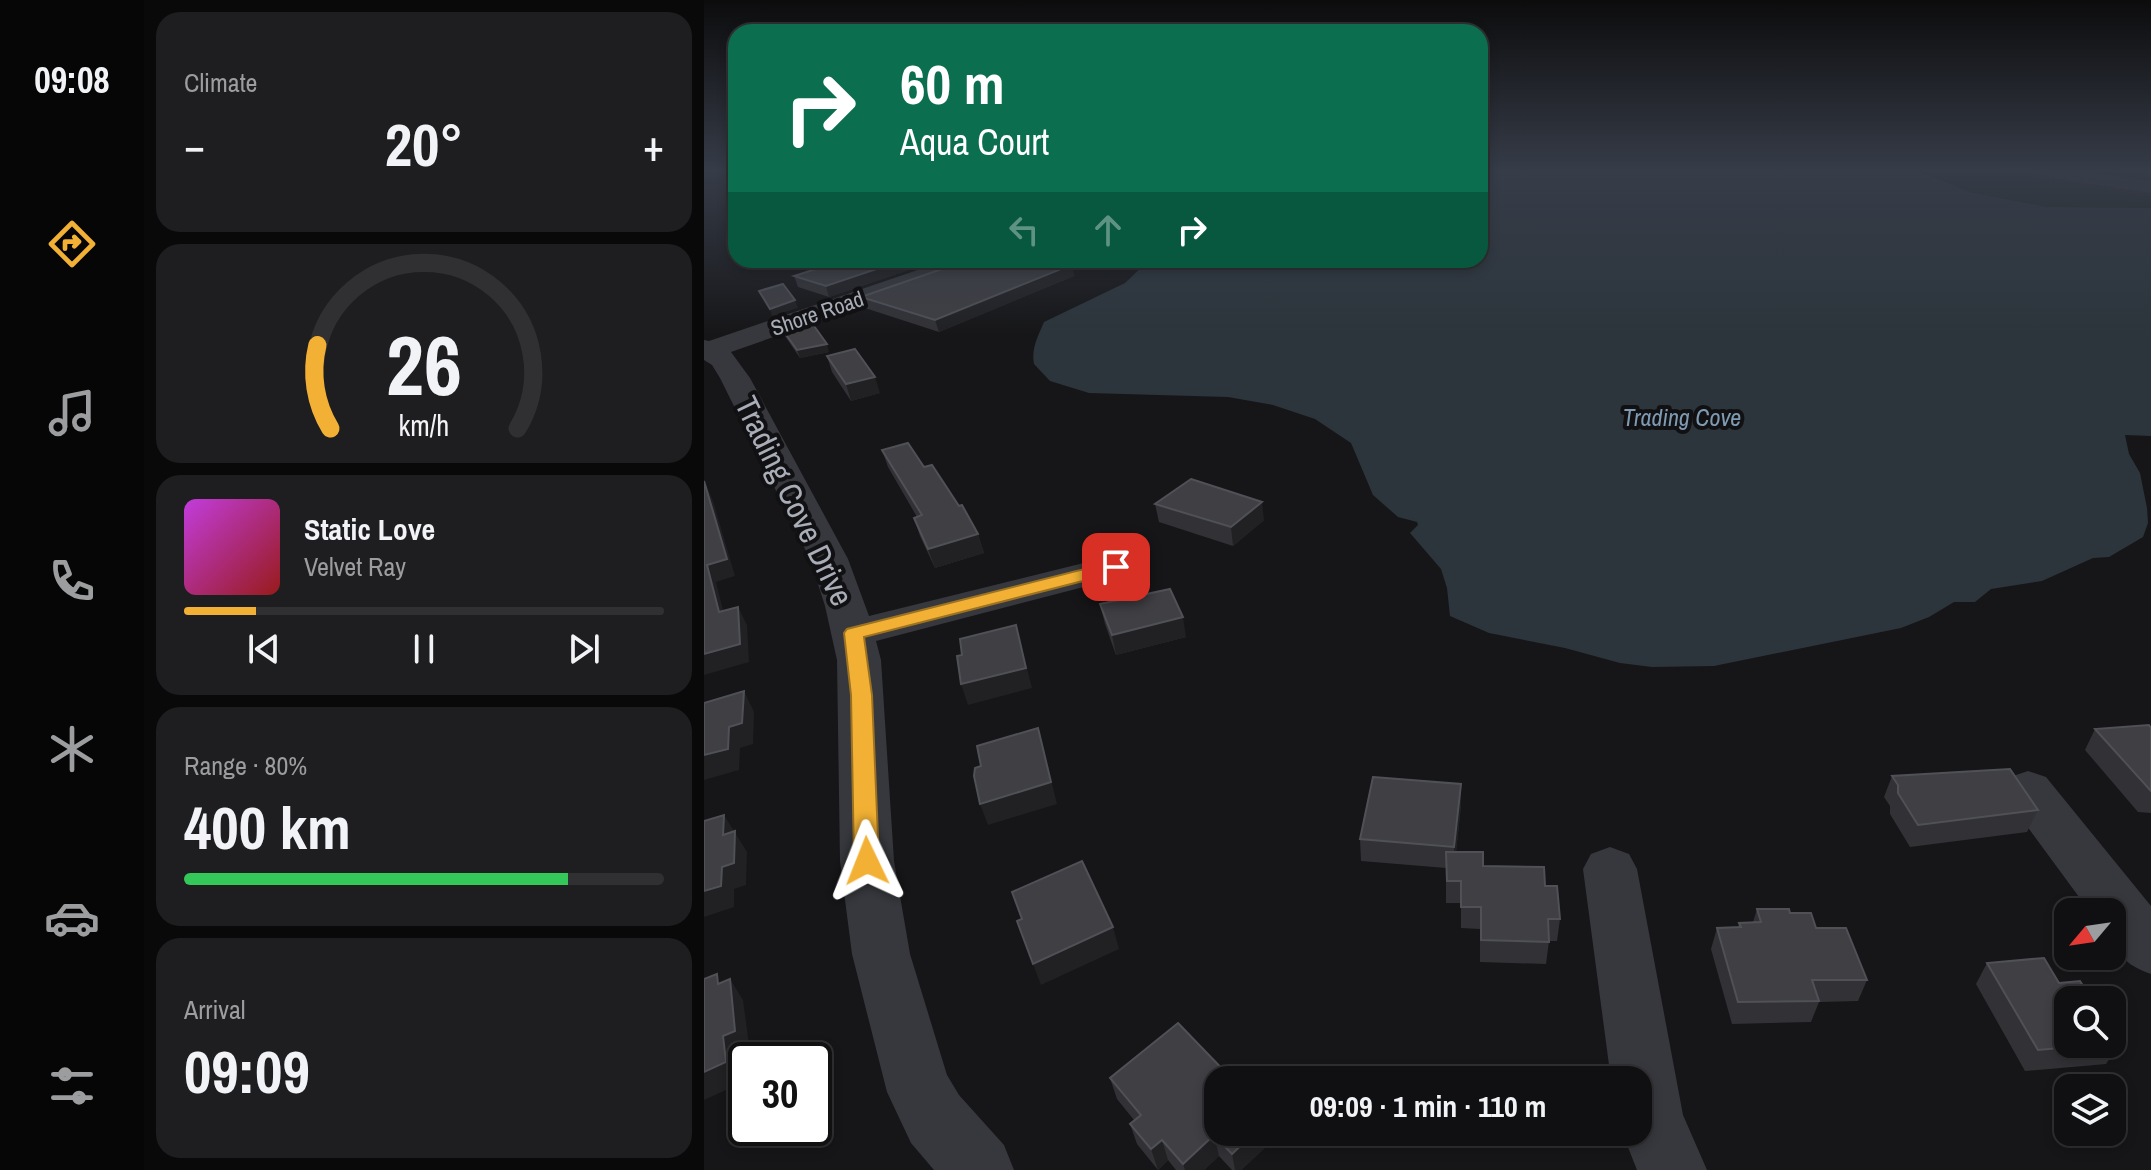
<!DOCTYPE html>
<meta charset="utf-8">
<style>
:root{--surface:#101012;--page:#1e1e20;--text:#f1f3f6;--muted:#9c9d9f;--line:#303032;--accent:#f2b134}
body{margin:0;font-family:"Archivo Narrow",sans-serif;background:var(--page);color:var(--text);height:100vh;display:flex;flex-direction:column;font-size:30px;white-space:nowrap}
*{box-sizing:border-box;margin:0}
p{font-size:26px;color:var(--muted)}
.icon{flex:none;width:44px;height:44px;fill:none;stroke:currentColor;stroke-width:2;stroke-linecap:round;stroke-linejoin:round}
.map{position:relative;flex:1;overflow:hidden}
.sheet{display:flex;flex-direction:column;gap:12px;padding:12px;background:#09090a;width:560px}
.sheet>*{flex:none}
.guide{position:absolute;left:24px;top:24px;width:760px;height:244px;border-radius:24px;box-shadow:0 4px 12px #0003,0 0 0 2px var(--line);background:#0b6e4f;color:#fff;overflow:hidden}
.needle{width:52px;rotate:241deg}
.controls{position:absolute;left:1350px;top:898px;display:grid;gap:16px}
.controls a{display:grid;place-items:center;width:72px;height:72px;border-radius:16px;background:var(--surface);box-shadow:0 4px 12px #0003,0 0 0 2px var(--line);font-size:40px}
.speed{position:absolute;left:24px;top:1042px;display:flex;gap:16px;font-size:40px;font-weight:700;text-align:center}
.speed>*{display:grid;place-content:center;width:104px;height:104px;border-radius:50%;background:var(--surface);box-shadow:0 4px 12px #0003,0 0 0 2px var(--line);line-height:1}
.speed .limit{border:4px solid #111;border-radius:12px;background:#fff;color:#111}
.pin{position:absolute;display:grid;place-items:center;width:68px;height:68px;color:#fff;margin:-34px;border-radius:16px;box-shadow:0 4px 12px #0006}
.me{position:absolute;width:88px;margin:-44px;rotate:358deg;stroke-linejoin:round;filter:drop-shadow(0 0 6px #0008)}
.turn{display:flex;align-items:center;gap:28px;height:168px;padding:0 40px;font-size:36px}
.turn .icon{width:104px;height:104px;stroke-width:2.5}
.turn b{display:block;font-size:56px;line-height:68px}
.lanes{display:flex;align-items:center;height:76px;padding:0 40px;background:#0003;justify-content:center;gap:40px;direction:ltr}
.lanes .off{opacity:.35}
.big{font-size:60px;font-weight:700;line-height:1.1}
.sheet .tile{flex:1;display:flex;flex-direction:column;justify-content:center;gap:12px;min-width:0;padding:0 28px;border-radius:24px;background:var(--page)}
.sheet .dial{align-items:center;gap:0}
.dial svg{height:208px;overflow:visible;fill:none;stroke:var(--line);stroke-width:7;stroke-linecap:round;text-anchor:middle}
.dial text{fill:var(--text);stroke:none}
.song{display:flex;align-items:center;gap:24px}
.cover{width:96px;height:96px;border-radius:12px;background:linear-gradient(135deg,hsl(290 70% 55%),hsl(0 70% 35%))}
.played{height:8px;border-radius:4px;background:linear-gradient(90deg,var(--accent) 15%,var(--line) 15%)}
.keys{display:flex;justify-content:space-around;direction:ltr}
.heat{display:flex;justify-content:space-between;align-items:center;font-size:44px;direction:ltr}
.charge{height:12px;border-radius:6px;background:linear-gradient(90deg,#34c759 80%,var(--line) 0)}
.trip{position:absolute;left:500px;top:1066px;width:448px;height:80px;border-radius:24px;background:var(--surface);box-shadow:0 4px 12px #0003,0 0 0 2px var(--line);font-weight:700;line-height:80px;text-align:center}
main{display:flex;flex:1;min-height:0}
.tab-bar{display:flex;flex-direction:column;width:144px;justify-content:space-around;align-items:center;background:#060607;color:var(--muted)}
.tab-bar .icon{width:56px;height:56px}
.tab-bar .active{color:var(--accent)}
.tab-bar b{font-size:36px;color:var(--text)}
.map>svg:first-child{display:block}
</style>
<main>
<nav class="tab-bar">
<b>09:08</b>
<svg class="icon active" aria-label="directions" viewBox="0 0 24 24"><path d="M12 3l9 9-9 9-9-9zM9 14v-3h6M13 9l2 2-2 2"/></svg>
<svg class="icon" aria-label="music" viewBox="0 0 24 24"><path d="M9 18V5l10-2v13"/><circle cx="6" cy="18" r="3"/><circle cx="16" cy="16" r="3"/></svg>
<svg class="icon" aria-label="phone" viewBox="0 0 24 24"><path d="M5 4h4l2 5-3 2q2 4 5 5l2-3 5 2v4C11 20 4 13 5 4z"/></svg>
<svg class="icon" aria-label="climate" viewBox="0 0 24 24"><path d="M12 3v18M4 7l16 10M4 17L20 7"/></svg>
<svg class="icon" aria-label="car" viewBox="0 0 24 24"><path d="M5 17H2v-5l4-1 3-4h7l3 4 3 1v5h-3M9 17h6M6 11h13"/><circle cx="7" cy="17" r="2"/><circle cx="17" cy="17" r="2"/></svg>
<svg class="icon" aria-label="filters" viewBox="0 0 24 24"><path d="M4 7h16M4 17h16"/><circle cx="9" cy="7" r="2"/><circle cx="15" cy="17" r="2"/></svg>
</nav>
<section class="sheet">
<div class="tile"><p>Climate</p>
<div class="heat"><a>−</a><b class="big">20°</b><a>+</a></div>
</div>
<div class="tile dial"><svg viewBox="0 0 100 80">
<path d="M14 69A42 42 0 1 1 86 69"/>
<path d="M14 69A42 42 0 0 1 9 37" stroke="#f2b134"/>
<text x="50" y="56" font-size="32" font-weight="700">26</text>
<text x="50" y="72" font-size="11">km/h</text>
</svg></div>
<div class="tile">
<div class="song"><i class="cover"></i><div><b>Static Love</b><p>Velvet Ray</p></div></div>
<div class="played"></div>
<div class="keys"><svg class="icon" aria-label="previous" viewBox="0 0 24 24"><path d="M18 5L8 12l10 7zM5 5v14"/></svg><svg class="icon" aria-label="pause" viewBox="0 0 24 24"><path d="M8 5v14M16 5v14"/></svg><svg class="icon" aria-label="next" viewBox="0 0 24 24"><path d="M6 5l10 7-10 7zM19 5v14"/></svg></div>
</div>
<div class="tile"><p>Range · 80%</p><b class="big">400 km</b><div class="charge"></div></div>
<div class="tile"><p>Arrival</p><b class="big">09:09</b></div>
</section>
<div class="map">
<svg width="1447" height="1170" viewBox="0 0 1447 1170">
<rect width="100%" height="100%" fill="#161618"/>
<!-- built -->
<path fill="#222225" d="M1281,171h166v26l-149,-21z"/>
<!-- green -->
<path fill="#1c231d" d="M1214,171h67l166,26v11l-104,-1 -77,-15z"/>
<!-- water -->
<path fill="#2c353c" d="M776,171h438l52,21 77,15 104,1v228l-26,-1 4,19 11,19 7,35 1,15 -5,14 -34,20 -16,1 -51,23 -51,8 -16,13h-21l-25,15 -28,11 -187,38 -62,1 -32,-4 -55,-15 -76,-15 -39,-17 -3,-28 -6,-19 -31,-36 8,-8 -1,-3 -19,-5 -25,-22 -22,-52 -36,-24 -42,-14 -45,-8 -139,-4 -39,-12 -16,-17c-3,-15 4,-28 10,-42l81,-39 24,-23h331z"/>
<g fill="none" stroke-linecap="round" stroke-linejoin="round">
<!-- minor -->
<g fill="#37383d" fill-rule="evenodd">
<path d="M1332,171h46l69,10v12l-106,-16z"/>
<path d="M243,260h35l-4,5 -247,87 19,26 98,181 21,57 247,-61 14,4 6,8 -6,8 -254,66 5,19 13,201 16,93 37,121 12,20 45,50 10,25h-80l-23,-27 -24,-51 -35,-138 -12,-93 -3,-201 -12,-54 -15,-47 -90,-181 -8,-13 -8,-5v-20l5,1z"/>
<path d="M1324,771l18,6 105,129v68c-34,-12 -39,-27 -39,-62h-22l-80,-109 -7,-13 7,-13z"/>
<path d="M906,847l19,7 8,15 46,246 24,55h-70l-15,-38h16v-52h-27l-28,-211 8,-15z"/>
</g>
</g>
<!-- wall -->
<g fill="#323236">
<path d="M140,260h94l-109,37 -31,-10 -4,-11z"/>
<path d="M379,262l-11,5 2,9 -135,56 -74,-24 -4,-11z"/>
<path d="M78,329l47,23 -29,6 -15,-22z"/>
<path d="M123,356l53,37 -29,8 -19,-29z"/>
<path d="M178,450l42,17 54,67 6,19 -49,15 -15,-32 -6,-18 3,-1 -29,-50z"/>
<path d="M451,504l109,16 -31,26 -74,-24z"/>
<path d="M396,604l86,33 -70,18 -11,-31z"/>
<path d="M1447,728v85l-13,-1 -53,-62 10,-21z"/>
<path d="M1188,776l146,34 -11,22 -117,15 -20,-33v-8l-6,-9z"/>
<path d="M757,806l-5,46 27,14 62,20 15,33 -3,22h-8l-3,23 -66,-2v-33l-19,-1v-25h-15v-35l-85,-7 -1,-22z"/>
<path d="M1053,909l33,4 26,15 51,52 -9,21 -39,1 -8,20 -79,2 -21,-75 6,-21 21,-1 1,-4 14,-1z"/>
<path d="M1283,963l81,81h44v-14l8,13 -14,21 -81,7 -49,-87z"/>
<path d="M406,1078l160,65 -29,27h-9l-13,-14 -15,14h-28l-8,-10 -10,10 -21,-26 -7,-20 4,-4 -17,-21z"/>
</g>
<!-- shaded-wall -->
<g fill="#212124">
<path d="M199,260h35l-109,37 -3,-11z"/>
<path d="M355,260h23l1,2 -11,5 2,9 -135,56 -4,-12z"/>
<path d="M91,300l3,8 -26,8 -2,-7z"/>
<path d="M123,344l2,8 -29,6 -3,-8z"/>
<path d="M171,377l5,16 -29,8 -5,-17z"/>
<path d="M0,480l9,21 22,75 -19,6 12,48 -9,-18 -12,-47z"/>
<path d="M558,502l2,18 -31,26 -2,-19z"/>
<path d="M274,534l6,19 -49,15 -7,-19z"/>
<path d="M34,607l9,18 2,37 -45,13v-21z"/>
<path d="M479,617l3,20 -70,18 -4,-20z"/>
<path d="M312,625l16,63 -64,17 -7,-21z"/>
<path d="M40,691l10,21 -1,32 -13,4 -1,22 -35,10v-25l25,-28z"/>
<path d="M334,728l19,76 -69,21 -8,-21z"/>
<path d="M757,784v22l-7,63v-22z"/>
<path d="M20,815l23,37 -1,33 -12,4v18l-30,10v-26l19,-56z"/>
<path d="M409,927l6,22 -78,36 -8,-21z"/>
<path d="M26,979l13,21 7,52 -12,5 3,26 -37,17v-28l19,-36z"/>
<path d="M551,1132h13l2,11 -29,27h-6l-3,-16z"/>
<path d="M510,1135l5,21 -15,14h-19l-2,-6z"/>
<path d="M458,1140l6,20 -10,10 -7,-21z"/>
</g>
<!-- building -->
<g fill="#3f3f44" stroke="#4f5156" stroke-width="2">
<path d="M140,260h59l-77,26 -32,-10z"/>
<path d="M264,260h91l-3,1 15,4 -136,55 -74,-23z"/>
<path d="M79,284l12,16 -25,9 -11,-18z"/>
<path d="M105,319l18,25 -30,6 -15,-21z"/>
<path d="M151,349l20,28 -29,7 -19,-28z"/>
<path d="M204,443l16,24 8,-2 27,41 3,-1 16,29 -50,15 -14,-31 8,-3 -40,-65z"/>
<path d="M487,479l71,23 -31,25 -76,-23z"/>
<path d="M0,481l23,78 -20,6 12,47 19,-5 2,37 -36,10z"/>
<path d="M466,589l13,28 -71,18 -12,-31z"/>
<path d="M312,625l10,43 -65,16 -4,-28 5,-1 -2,-16z"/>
<path d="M40,691l-2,32 -13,4 -1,22 -24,6v-52z"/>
<path d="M1445,725l2,3v63l-56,-62z"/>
<path d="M334,728l13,54 -71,22 -6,-28 1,-8 6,-2 -4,-20z"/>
<path d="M1306,769l28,41 -120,15 -20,-32v-8l-6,-9z"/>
<path d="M669,777l88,7 -7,63 -94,-8z"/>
<path d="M20,815l-1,20 12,-4 -1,32 -12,4 -1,19 -17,5v-70z"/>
<path d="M742,852h37v14l61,1 1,19h12l3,33h-12l1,23 -68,-2v-33h-20v-26h-14z"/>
<path d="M378,861l31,66 -80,37 -16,-43 5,-2 -10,-27z"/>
<path d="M1053,909h32l1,4h21l5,15h30l21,52h-55l7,21 -81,1 -21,-74 24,-1 -2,-4 22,-1z"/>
<path d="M1340,958l15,25 21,-2 12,19h-24v44h35l-65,6 -51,-87z"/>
<path d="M13,974l1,10 12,-5 5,52 -12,5 3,26 -22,10v-93z"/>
<path d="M474,1023l55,57h-15v52h37l-23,22 -18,-19 -31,29 -21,-24 -11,9 -21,-25 11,-9 -31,-37z"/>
<path d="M1408,1030l8,13h-8z"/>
</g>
<!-- sky -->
<linearGradient id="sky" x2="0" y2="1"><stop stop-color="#0c0c0d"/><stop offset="0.51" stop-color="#363c48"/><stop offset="1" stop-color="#363c48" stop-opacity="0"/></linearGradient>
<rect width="1447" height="335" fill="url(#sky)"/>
<!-- route -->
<path fill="#f2b134" stroke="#9d7322" stroke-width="2" d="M412,561l6,2 3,4 -3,4 -258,66 8,58 7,166 -4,7 -8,3 -9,-3 -4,-7 -3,-166 -7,-62 3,-4z"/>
<g text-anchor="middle" stroke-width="8" stroke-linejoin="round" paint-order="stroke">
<!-- far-street labels -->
<g font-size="22" fill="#a8adb8" stroke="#111113">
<text transform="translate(113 313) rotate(-19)" y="8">Shore Road</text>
</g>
<!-- far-water labels -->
<g font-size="24" font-style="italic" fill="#7f9bb3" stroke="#111113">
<text x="978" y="426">Trading Cove</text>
</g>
<!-- near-street labels -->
<g font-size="32" fill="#a8adb8" stroke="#111113">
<text transform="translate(90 501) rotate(64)" y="11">Trading Cove Drive</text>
</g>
</g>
</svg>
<div class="controls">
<a><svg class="needle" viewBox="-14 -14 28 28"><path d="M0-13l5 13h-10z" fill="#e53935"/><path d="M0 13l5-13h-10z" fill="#9c9d9f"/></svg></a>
<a><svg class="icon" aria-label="search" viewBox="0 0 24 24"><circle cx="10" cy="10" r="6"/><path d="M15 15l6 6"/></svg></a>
<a><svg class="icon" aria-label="layers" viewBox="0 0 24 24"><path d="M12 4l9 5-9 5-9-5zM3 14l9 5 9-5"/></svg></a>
</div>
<div class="speed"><div class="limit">30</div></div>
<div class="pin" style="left:412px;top:567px;background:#d93025"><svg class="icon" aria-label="arrive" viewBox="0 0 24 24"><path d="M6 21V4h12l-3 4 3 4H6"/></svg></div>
<svg class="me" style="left:163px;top:861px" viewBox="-20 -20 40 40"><path d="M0-17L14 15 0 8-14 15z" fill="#f2b134" stroke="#fff" stroke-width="4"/></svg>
<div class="trip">09:09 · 1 min · 110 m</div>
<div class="guide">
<div class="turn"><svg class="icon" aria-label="right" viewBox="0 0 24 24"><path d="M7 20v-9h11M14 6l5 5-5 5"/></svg><div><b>60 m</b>Aqua Court</div></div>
<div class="lanes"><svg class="icon off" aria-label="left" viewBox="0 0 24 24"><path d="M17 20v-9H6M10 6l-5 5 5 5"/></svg><svg class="icon off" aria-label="ahead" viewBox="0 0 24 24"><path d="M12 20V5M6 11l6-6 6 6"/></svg><svg class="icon" aria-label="right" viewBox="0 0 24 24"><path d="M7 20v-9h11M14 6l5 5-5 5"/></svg></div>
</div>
</div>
</main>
